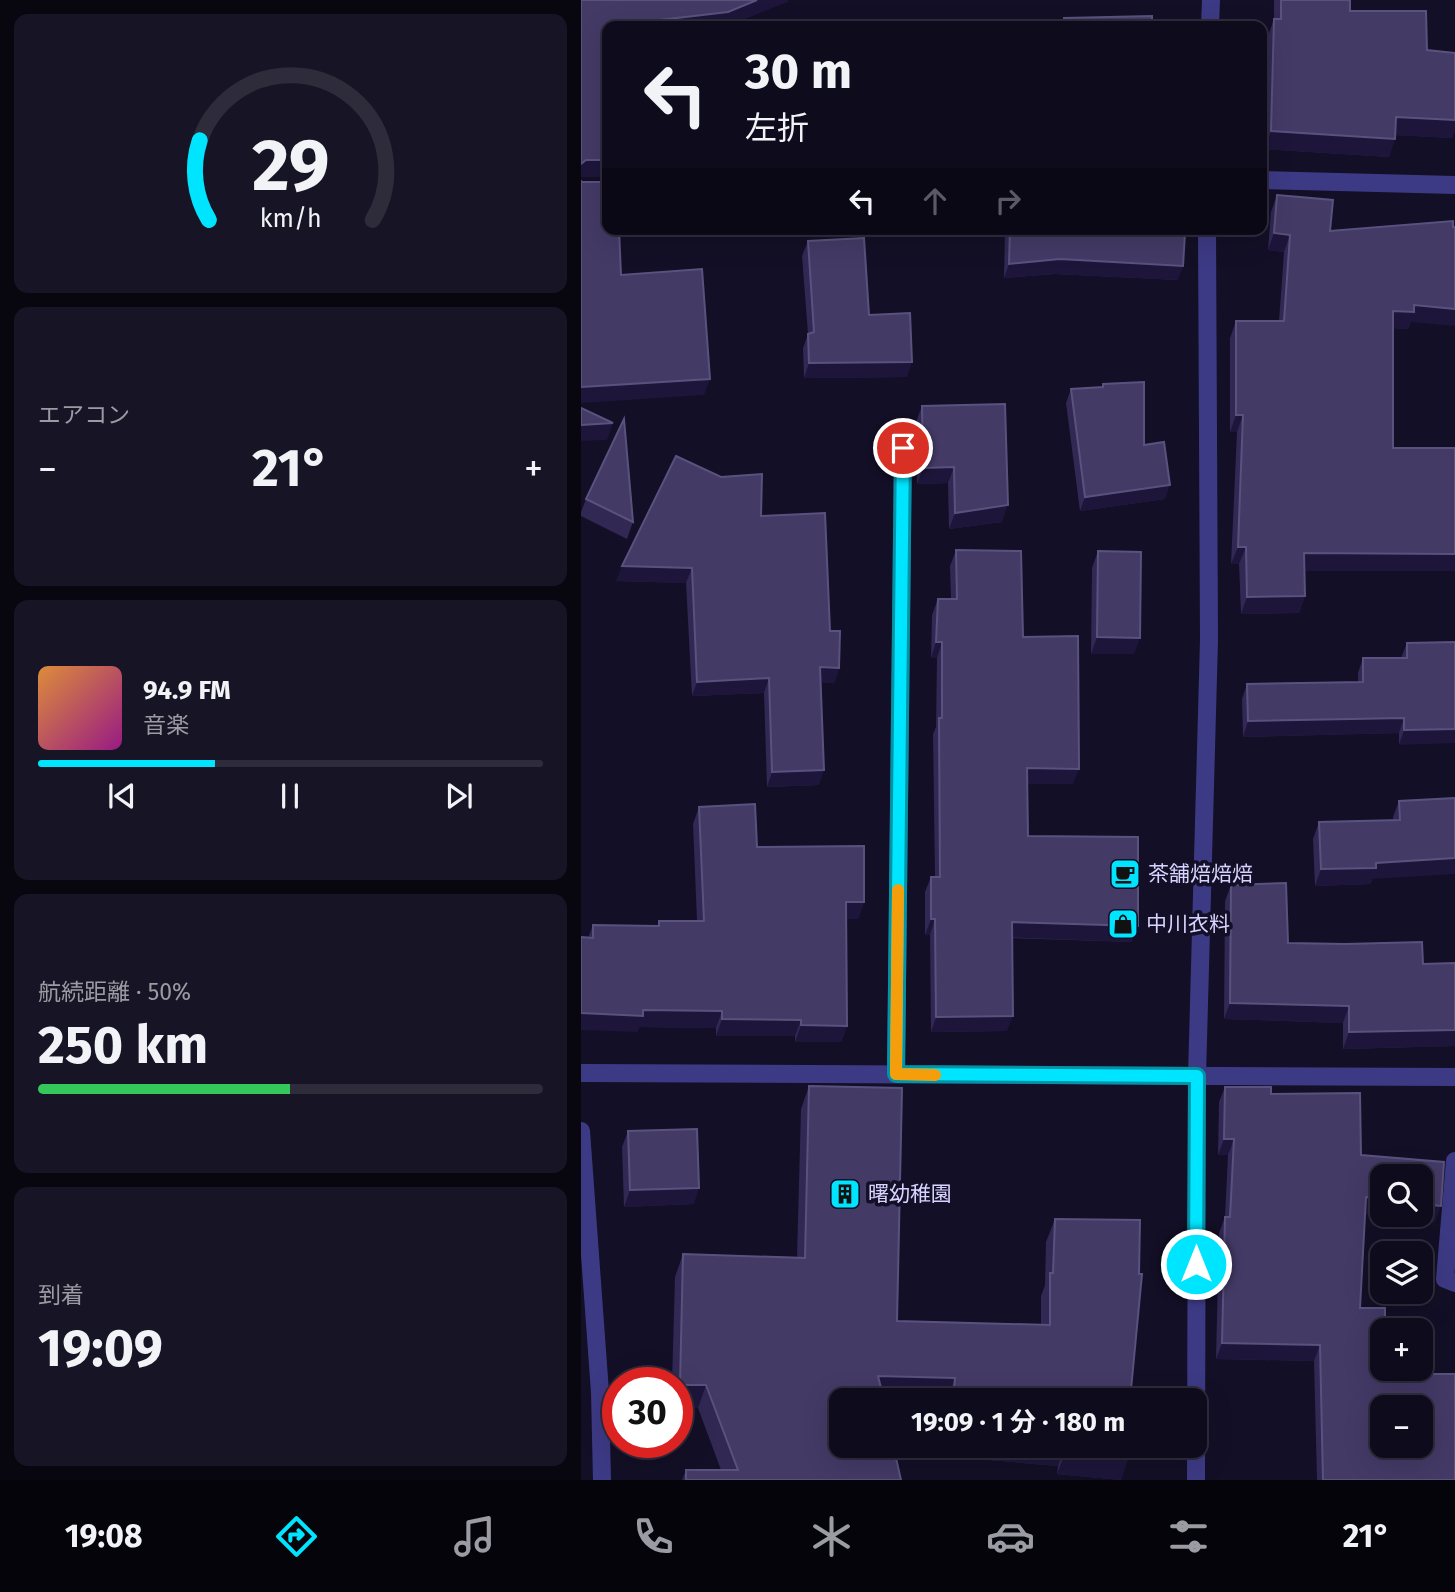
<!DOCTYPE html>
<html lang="ja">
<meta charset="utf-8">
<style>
:root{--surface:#0e0b1c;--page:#171425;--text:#f1f3f6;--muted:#9b9ba3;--line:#2e2b3b;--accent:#00e5ff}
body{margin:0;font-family:"Fira Sans","Noto Sans JP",sans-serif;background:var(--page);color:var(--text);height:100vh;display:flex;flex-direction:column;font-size:26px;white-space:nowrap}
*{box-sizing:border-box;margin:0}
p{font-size:23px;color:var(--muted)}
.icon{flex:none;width:38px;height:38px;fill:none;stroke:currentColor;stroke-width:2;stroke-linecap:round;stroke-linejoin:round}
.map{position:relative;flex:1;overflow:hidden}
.panel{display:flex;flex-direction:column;gap:14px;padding:14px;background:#08060f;width:581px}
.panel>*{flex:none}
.banner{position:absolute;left:21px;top:21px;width:665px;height:214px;border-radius:14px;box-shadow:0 7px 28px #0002,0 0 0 2px var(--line);background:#0e0b1c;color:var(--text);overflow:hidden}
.tools{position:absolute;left:789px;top:1164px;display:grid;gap:14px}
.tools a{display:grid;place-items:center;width:63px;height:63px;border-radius:14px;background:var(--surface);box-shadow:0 7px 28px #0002,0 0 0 2px var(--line);font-size:35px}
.speed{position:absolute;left:21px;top:1367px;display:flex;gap:14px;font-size:35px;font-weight:700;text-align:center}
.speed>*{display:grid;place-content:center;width:91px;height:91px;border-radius:50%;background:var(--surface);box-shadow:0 7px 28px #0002,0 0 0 2px var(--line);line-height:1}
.speed .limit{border:10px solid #d22;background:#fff;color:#111}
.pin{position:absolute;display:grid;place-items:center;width:60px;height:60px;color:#fff;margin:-30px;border:4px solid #fff;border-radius:50%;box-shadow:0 2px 7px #0007}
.me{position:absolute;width:77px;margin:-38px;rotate:0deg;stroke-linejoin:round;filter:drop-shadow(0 0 5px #0008)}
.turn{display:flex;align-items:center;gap:24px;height:147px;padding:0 28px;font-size:32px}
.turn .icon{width:91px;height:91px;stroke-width:2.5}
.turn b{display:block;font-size:49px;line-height:60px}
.lanes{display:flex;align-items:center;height:66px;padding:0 28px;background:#0003;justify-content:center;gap:35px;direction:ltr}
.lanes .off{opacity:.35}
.big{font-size:52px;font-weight:700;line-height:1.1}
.panel .widget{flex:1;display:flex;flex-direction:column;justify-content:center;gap:10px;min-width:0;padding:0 24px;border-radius:14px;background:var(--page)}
.panel .dial{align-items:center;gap:0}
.dial svg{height:182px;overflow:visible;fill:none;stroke:var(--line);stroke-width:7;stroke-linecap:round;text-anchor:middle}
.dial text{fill:var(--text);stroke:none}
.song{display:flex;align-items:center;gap:21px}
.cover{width:84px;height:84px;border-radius:10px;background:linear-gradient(135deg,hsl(30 70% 55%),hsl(310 70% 35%))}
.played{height:7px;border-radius:4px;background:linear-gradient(90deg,var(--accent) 35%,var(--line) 35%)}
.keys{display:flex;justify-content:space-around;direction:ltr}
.heat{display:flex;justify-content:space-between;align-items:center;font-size:38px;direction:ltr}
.charge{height:10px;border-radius:5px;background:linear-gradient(90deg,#34c759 50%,var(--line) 0)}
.trip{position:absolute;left:248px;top:1388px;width:378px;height:70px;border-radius:14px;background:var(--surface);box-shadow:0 7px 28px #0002,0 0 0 2px var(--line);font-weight:700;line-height:70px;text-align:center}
.tab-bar{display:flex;height:112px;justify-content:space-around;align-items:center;background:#06040b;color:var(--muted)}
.tab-bar .icon{width:49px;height:49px}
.tab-bar .active{color:var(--accent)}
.tab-bar b{font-size:32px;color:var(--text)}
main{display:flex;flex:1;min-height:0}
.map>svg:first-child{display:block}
</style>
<main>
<section class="panel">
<div class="widget dial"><svg viewBox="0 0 100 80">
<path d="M14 69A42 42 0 1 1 86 69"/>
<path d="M14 69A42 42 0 0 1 10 34" stroke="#00e5ff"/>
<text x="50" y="56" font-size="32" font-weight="700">29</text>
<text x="50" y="72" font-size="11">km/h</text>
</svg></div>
<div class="widget"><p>エアコン</p>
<div class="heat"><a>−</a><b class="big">21°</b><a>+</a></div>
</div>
<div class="widget">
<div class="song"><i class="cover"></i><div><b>94.9 FM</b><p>音楽</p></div></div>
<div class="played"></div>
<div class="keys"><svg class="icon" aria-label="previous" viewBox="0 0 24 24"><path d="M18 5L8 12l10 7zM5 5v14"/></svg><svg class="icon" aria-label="pause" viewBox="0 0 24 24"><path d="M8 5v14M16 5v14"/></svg><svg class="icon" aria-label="next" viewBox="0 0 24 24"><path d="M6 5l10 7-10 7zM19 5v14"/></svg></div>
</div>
<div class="widget"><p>航続距離 · 50%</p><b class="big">250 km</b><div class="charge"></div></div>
<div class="widget"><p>到着</p><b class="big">19:09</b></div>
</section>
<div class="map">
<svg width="874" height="1480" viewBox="0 0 874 1480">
<rect width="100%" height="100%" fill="#130f26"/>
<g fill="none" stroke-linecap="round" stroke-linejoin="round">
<!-- minor -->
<g stroke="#3d3a85" stroke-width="18">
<path d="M629,26l1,-26"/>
<path d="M681,180l193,5"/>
<path d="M0,1073l874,4"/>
<path d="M315,1074l7,-626"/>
<path d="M0,1131l19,261 2,88"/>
<path d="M874,1161l-10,118 10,4"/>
<path d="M615,1480l1,-404 12,-436 -2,-411"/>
</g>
</g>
<!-- wall -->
<g fill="#312854">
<path d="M693,0h76v11l77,39 28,3v77l-3,8 -57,-3 -6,22 -125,-8 4,-113 6,-17z"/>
<path d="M696,195l53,36 81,91 -3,7 -15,-1v120h62v123h-151l1,25 -6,17 -58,1 -2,-50h-8l6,-132h-7v-94l6,-17h43l5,-69 -16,-2 3,-38z"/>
<path d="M424,229h176l-3,51 -123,-6 -51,4z"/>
<path d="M227,241l61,74 38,62 -103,1 -1,-30 5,-14 -6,-78z"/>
<path d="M522,384l41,61 21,54 -85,12 -14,-108 5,-14 31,-2z"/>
<path d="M341,406l80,116 -53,7 -1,-46 -31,1 -1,-62z"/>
<path d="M5,499l47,23 -6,17 -46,-23v-4z"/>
<path d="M180,516l69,115 9,37 -5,15 -13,-1 -2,103 -52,2 -3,-94 -72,3 -6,-113 -70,-2z"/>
<path d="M375,550l67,87 50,147h-46l1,52 104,106 -120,-4 -5,93 -76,1 -1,-97h-5v-43l6,-15h4l-2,-143 3,-7 1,-69h-6l1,-43 6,-16h13l-1,-33z"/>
<path d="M517,551l36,103h-43l1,-86z"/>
<path d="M874,642l-56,103v-12l-156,4 -1,-38 5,-15 111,-2v-9l5,-15h38l6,-15z"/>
<path d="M874,798l-83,81 -2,5 -55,2 -2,-47 6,-17 74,-2v-3l6,-16z"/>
<path d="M118,807l58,40 107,55 -6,17h-12l1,107 -6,16h-46v-6h-79v-8l-77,-1 -2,5 -49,-94 5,-13 64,1 2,-5h38l-4,-97z"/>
<path d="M650,885l57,58 135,21 32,-1v83l-112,3v-26l-119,-4 1,-118z"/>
<path d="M228,1086l88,235 144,4v-29l4,-11 1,-43 9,-23 75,181h-288l59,80h-219l4,-10h35l-23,-62h-21v-26h-5l3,-105 8,-23 114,3 4,-148z"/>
<path d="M644,1087l46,7 90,61 74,67 -70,-8 -5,94 25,63 8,3 62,106h-138l-3,-119 -98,-2 3,-126 6,-16 3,-62h-10l1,-53z"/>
<path d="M47,1131l66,73 -70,3 -2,-60z"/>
<path d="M362,1446h187l-9,34 -64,-6 1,-8 -116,-10z"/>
</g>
<!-- shaded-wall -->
<g fill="#1d163a">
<path d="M176,0h31v2l-61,24h-86l2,-4z"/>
<path d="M815,117l59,3v10l-3,8 -63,-3z"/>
<path d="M690,131l124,8 -6,18 -125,-8z"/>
<path d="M5,160h21v17h-26v-13z"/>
<path d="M693,233l16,2 -6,17 -16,-2z"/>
<path d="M479,259l123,7 -5,14 -123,-6 -51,4 5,-14z"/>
<path d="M833,305l41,4v17l-44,-4 -3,7 -21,-1 6,-17z"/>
<path d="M331,362l-5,15 -103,1 5,-15z"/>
<path d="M129,379l-6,16 -123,8v-16z"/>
<path d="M655,415h7l-6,17h-7z"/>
<path d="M32,423l-6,17 -26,1v-16z"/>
<path d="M373,467l-6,16 -31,1 6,-16z"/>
<path d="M589,485l-5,14 -85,12 5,-14z"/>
<path d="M427,505l-6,17 -53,7 6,-16z"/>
<path d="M657,547h8l-7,17h-8z"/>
<path d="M723,553l151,1v17h-157z"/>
<path d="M41,566l70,2 -6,15 -70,-2z"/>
<path d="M724,596l-6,17 -58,1 6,-17z"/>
<path d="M516,637l43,1 -6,16h-43z"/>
<path d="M355,642h6l-5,16h-6z"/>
<path d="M239,667l19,1 -5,15 -19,-1z"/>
<path d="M188,678l-5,15 -72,3 5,-14z"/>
<path d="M823,718l-5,15 -156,4 5,-16z"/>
<path d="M874,729v14l-56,2 5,-15z"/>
<path d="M446,768l52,1 -6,15h-51z"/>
<path d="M243,770l-5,15 -52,2 5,-15z"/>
<path d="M874,858v16l-83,5 -2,5 -55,2 6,-17 55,-6z"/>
<path d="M265,902h18l-6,17h-18z"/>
<path d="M350,919h4l-5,16h-5z"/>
<path d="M431,922l126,4 -6,16 -126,-5z"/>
<path d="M649,1003l119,3 -6,17 -119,-4z"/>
<path d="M62,1010l79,1 -6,17 -77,-1 -2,5 -56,-2v-17z"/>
<path d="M432,1016l-6,15 -76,1 5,-15z"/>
<path d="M141,1019l79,1 -6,16h-79z"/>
<path d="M220,1025l46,1 -6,16h-46z"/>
<path d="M874,1030v16l-112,3 6,-17z"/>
<path d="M643,1139h10l-6,16h-10z"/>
<path d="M118,1188l-5,16 -70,3 6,-17z"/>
<path d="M785,1197l17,2v15h38v-10l20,2 -6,16 -75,-9z"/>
<path d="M641,1343l98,2 -6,16 -98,-2z"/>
<path d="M297,1376l77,2 -8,22 -77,-1z"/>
<path d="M99,1385h26l-8,23h-21v-16z"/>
<path d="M365,1446h119l-7,20 -116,-10z"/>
<path d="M485,1451l63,6 -8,23 -64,-6z"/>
</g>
<!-- building -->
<g fill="#433a66" stroke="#5a527e" stroke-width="2" fill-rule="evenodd">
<path d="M0,0h176l-29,12 -85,10v4h-36v134h-21l-5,4z"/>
<path d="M700,0h69v11h76l1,39 28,3v67l-59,-3 -1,22 -124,-8 3,-112h7z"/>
<path d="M571,16v10h-87l-1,-8z"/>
<path d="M0,181l1,1h25v47h12l2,46 81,-6 8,110 -129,8z"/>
<path d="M696,195l56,5 -3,31 123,-10v6h2v82l-41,-4v7l-21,-1v137h62v106l-151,-1 1,43 -58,1 -1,-50h-8l5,-132h-7v-94h48l6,-86 -16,-2z"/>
<path d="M429,229h171v4h4l-2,33 -123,-7 -51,5z"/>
<path d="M283,238l5,77 41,-2 2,49 -103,1 -1,-29 6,-2 -6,-91z"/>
<path d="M563,382v63l20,-3 6,43 -85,12 -14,-108 32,-2v-3z"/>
<path d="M424,404l3,101 -53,8 -1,-46 -31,1 -1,-62z"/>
<path d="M0,408l32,15 -32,2z"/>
<path d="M43,419l9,103 -47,-23z"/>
<path d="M95,456l45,21 41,-3 -1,42 64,-3 5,118h10l-1,37 -19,-1 4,103 -52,2 -3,-94 -72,4 -5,-114 -70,-2z"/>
<path d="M375,550l65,1 2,86 55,-1 1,133 -52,-1 1,68 110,1v89l-126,-4 1,94 -77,1 -1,-98h-4v-42h9l-1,-159h3v-76h-6l2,-43h19z"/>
<path d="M517,551l43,1 -1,86 -43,-1z"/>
<path d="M874,642v87l-51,1v-12l-156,3 -1,-37 116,-2v-24h44v-15z"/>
<path d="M874,798v60l-79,5v5l-55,1 -2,-47 81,-2 -1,-19z"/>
<path d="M174,804l2,43 107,-1v56h-18l1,124 -46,-1v-5l-79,-1v-8l-79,-1v6l-62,-3v-76l12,1v-13l66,1v-5h45l-5,-114z"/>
<path d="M705,883l2,60 57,1 77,-2 1,22 32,-1v67l-106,2v-26l-119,-3 1,-118z"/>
<path d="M228,1086l93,2 -5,233 153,4v-52h3l2,-54 85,1 -1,54h3l-12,126h-177l2,-22 -77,-2 6,24h-42v46h49l5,12 5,22h-215v-10h52l-32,-85h-26l3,-131 122,4z"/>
<path d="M644,1087h46v7l89,-1 1,62 83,7 -3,44 -20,-2v-28h-38v23l-17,-2 -6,111h25v22h-2v38h2v3l8,-1v4h62v106h-132l-3,-135 -98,-2 3,-126h5l4,-78h-10zM802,1407h38v39h-38z"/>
<path d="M116,1129l2,59 -69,2 -2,-59z"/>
<path d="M485,1446h64l-1,11 -63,-6z"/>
</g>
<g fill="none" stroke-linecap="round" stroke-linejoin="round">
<!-- route casing -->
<g stroke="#0095a6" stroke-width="18">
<path id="route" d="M322,448l-7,626 301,2 -1,188"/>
</g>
<!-- route -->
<use href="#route" stroke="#00e5ff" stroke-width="12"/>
<!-- slow -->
<path stroke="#f59e0b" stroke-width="12" d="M317,890l-2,184 39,1"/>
</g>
<!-- icons -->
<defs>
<g id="cafe-square" transform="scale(1.575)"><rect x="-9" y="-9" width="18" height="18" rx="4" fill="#00e5ff" stroke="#130f26"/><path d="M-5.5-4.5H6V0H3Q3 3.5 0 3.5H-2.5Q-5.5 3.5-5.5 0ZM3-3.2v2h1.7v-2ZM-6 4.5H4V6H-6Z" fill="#111"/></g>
<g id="shop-square" transform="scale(1.575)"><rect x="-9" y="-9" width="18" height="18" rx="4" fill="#00e5ff" stroke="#130f26"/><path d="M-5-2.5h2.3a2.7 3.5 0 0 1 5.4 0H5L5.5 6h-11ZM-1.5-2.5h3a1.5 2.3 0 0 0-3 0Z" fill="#111"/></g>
<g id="building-square" transform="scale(1.575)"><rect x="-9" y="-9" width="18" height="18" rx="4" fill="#00e5ff" stroke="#130f26"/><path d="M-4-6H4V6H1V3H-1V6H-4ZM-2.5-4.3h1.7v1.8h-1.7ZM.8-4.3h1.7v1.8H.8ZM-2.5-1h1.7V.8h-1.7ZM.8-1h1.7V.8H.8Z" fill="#111"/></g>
</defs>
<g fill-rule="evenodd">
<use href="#cafe-square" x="544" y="874"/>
<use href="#shop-square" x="542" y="924"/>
<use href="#building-square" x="264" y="1194"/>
</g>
<g text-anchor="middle" stroke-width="7" stroke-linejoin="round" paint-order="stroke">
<!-- poi labels -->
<g font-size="21" fill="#d9d4ff" stroke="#130f26" text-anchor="start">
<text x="567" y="881">茶舗焙焙焙</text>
<text x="565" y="931">中川衣料</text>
<text x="287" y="1201">曙幼稚園</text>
</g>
</g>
</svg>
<div class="tools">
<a><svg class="icon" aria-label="search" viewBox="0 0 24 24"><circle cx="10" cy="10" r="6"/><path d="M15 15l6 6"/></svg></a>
<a><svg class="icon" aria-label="layers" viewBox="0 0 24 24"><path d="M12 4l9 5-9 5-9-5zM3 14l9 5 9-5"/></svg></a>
<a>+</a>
<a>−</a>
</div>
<div class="speed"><div class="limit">30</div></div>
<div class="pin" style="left:322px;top:448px;background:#d93025"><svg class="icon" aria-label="arrive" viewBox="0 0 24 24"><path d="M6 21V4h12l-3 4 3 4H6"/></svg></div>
<svg class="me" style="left:615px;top:1264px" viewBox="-20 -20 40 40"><circle r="17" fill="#00e5ff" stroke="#fff" stroke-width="3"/><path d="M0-11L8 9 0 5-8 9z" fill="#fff"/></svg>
<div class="trip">19:09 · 1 分 · 180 m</div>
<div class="banner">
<div class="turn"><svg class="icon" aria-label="left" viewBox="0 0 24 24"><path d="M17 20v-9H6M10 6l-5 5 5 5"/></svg><div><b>30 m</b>左折</div></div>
<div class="lanes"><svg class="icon" aria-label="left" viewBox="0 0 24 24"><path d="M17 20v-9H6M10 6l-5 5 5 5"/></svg><svg class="icon off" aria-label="ahead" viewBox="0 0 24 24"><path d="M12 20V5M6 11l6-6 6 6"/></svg><svg class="icon off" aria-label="right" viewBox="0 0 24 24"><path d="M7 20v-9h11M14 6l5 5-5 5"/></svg></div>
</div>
</div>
</main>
<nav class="tab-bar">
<b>19:08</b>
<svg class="icon active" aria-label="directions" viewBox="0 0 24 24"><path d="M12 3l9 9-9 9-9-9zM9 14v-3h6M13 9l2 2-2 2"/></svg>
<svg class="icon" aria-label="music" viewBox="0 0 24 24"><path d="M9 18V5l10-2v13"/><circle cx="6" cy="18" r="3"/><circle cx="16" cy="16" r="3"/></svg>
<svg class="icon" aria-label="phone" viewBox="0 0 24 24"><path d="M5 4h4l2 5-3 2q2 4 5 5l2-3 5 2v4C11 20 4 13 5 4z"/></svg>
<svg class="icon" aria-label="climate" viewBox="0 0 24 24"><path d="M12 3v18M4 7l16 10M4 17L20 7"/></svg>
<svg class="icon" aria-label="car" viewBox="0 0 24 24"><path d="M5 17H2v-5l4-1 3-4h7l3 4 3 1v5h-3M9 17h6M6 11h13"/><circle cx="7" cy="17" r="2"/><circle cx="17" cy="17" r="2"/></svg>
<svg class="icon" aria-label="filters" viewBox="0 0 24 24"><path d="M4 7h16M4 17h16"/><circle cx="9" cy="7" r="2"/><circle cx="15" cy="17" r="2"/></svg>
<b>21°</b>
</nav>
